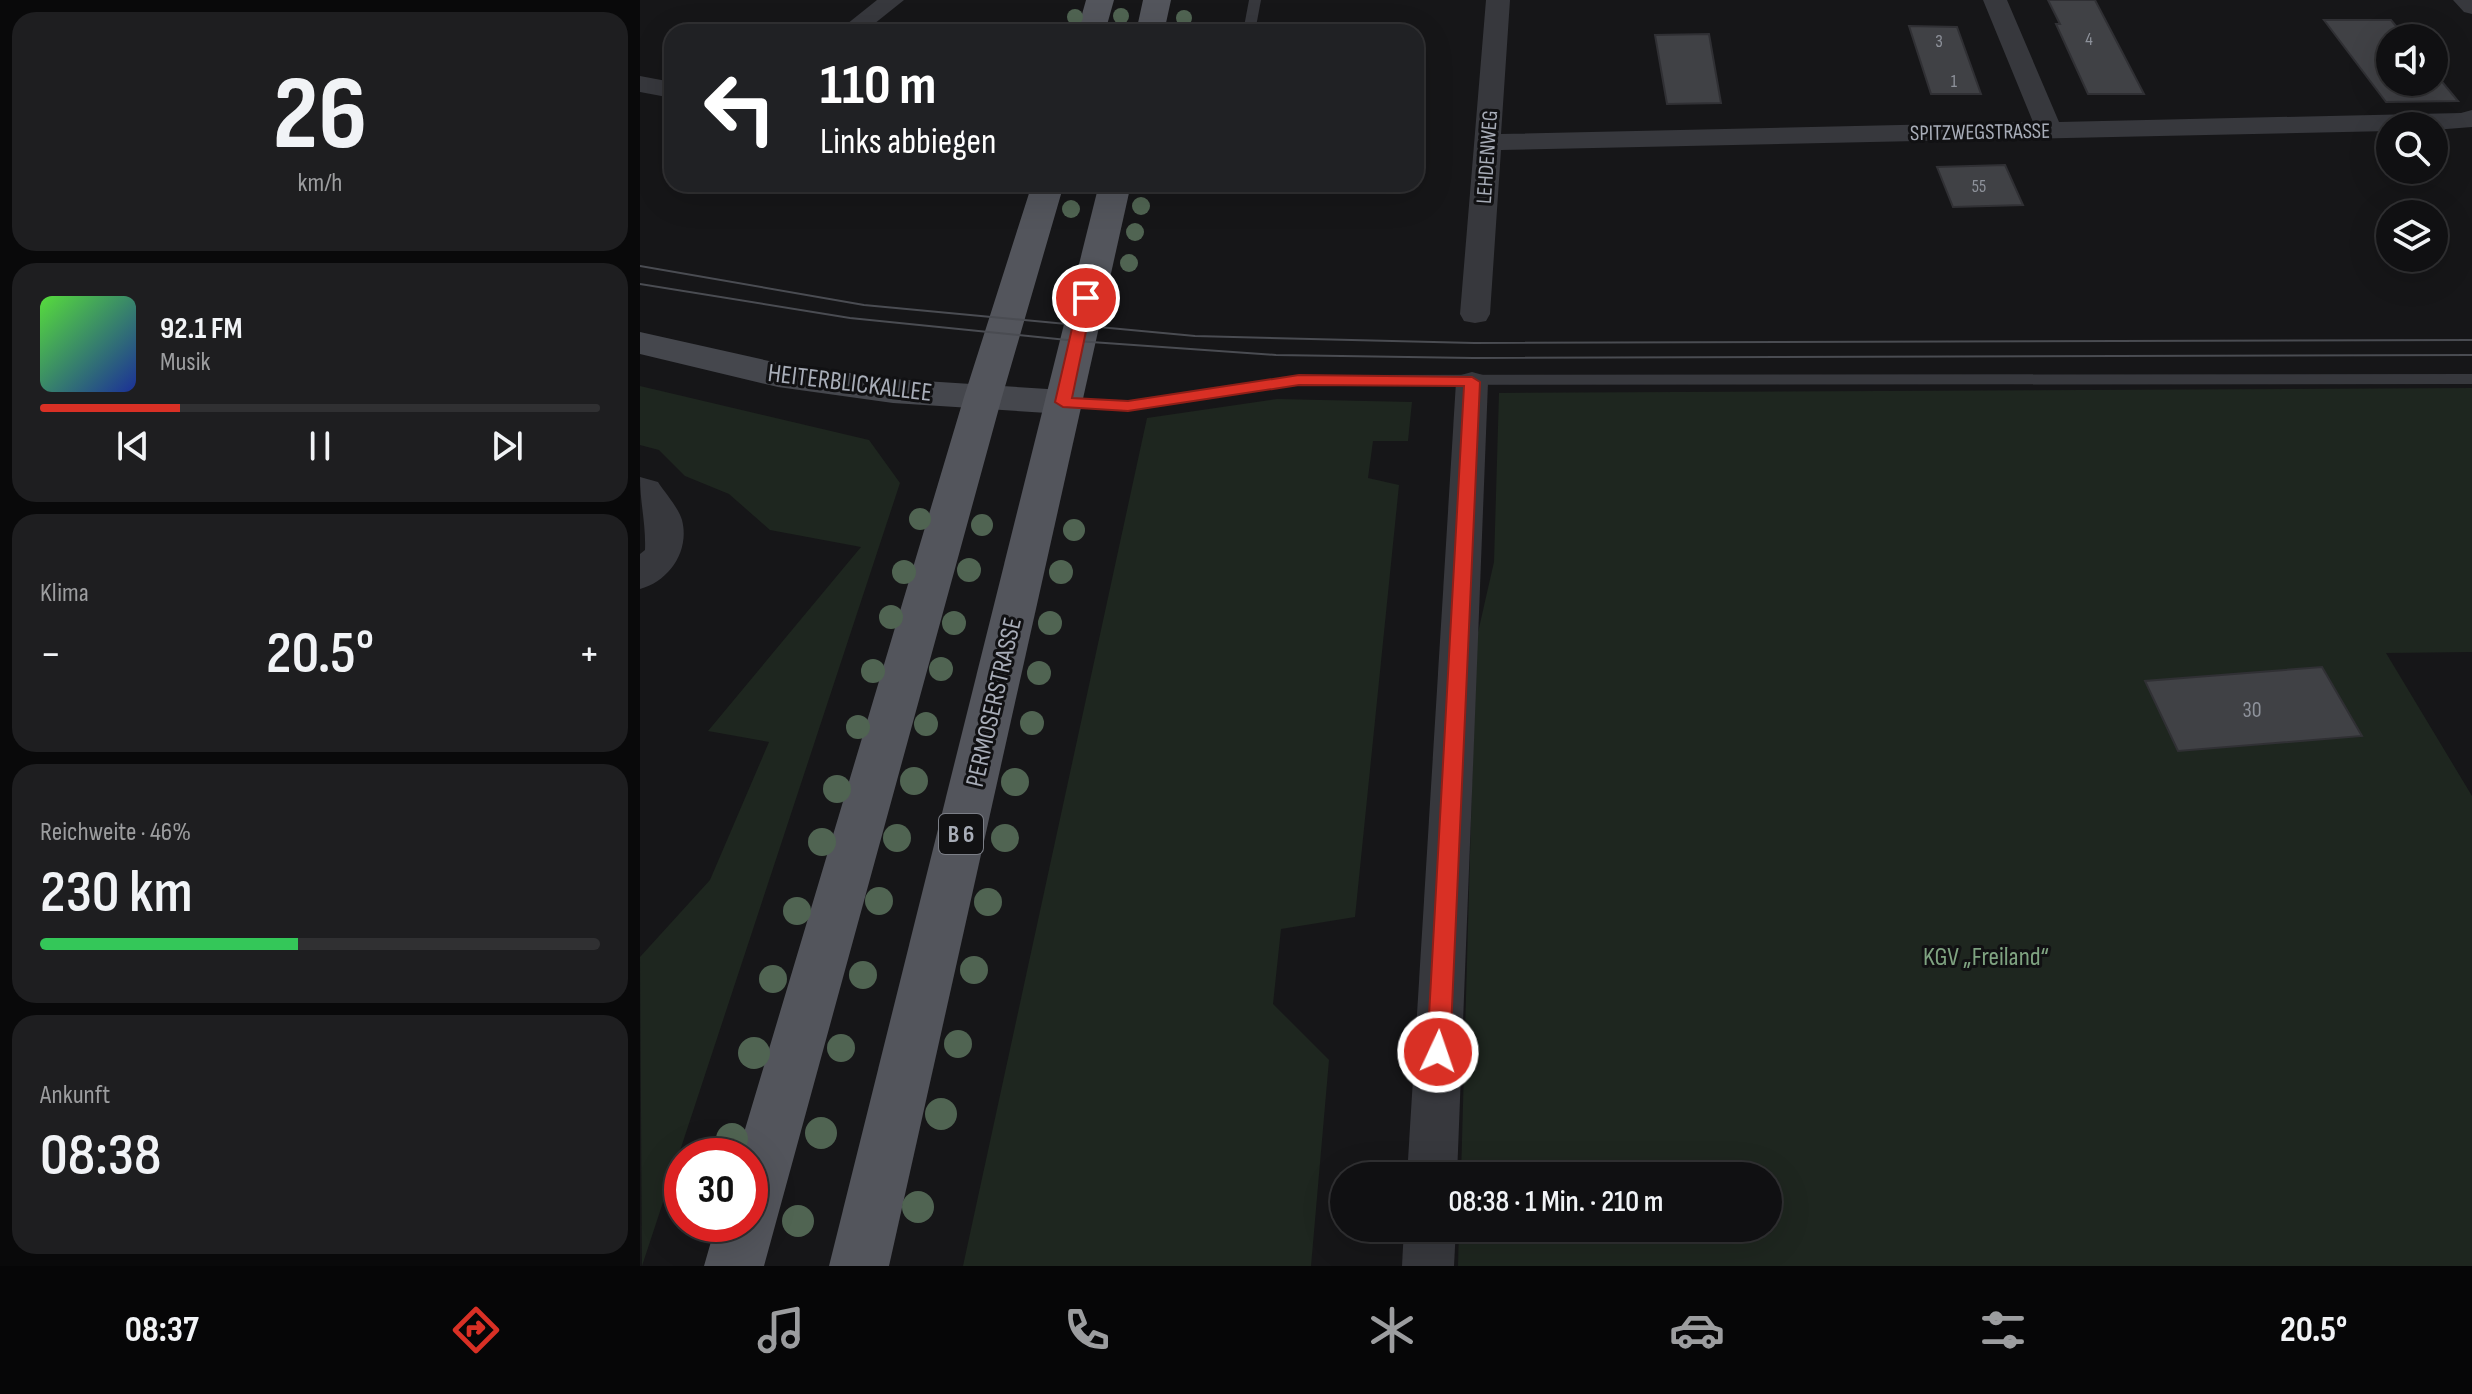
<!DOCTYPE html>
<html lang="de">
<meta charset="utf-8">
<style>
:root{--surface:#101012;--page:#1e1e20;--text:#f1f3f6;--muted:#9c9d9f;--line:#303032;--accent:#d93025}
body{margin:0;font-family:"Sofia Sans Condensed",sans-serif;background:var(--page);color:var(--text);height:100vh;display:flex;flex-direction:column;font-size:30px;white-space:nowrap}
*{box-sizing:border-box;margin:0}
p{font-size:26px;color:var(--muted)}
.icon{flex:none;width:44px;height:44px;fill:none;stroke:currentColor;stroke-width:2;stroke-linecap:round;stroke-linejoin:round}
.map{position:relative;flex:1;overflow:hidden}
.side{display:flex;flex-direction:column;gap:12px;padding:12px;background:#09090a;width:640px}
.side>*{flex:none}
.guide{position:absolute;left:24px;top:24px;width:760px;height:168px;border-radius:24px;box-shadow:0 8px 32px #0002,0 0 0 2px var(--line);background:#202124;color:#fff;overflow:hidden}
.tools{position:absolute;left:1736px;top:24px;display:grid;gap:16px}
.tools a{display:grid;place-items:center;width:72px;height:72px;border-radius:50%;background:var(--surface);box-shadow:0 8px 32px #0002,0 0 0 2px var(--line);font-size:40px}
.speed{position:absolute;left:24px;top:1138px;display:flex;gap:16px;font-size:40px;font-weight:700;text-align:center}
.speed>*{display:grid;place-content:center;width:104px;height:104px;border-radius:50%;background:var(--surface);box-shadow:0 8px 32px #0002,0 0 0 2px var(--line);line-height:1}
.speed .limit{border:12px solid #d22;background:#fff;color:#111}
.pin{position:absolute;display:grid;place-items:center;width:68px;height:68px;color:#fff;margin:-34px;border:4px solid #fff;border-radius:50%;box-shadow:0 2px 8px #0007}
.me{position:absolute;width:88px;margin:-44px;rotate:3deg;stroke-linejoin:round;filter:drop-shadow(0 0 6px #0008)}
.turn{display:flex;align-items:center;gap:28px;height:168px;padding:0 24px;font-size:36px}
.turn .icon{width:104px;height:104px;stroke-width:2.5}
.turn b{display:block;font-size:56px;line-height:68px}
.big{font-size:60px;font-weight:600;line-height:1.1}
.side .card{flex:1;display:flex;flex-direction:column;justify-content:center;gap:12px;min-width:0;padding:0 28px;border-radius:24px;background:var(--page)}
.side .dial{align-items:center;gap:0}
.dial b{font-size:104px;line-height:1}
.song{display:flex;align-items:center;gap:24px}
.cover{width:96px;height:96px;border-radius:12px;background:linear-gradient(135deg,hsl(110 70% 55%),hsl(230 70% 35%))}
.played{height:8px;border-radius:4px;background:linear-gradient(90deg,var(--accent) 25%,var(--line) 25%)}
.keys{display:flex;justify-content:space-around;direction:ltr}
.heat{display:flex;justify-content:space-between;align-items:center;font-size:44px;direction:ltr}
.charge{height:12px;border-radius:6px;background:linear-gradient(90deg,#34c759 46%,var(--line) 0)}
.trip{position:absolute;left:690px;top:1162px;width:452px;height:80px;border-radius:40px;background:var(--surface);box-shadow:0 8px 32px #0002,0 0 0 2px var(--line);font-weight:600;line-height:80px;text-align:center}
.menu{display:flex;height:128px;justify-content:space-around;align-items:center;background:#060607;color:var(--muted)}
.menu .icon{width:56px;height:56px}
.menu .active{color:var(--accent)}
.menu b{font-size:36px;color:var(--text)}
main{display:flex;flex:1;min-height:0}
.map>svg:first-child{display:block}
</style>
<main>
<section class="side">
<div class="card dial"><b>26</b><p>km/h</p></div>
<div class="card">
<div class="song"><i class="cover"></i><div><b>92.1 FM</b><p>Musik</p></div></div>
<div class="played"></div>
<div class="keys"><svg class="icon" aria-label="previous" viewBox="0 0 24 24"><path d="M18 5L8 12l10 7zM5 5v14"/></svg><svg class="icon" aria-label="pause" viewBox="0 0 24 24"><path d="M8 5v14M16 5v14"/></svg><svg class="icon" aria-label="next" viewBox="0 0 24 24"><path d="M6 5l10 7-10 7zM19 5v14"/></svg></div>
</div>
<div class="card"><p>Klima</p>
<div class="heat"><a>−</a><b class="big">20.5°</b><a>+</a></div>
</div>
<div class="card"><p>Reichweite · 46%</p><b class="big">230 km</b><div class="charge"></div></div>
<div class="card"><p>Ankunft</p><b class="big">08:38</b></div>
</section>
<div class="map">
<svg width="1832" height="1266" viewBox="0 0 1832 1266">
<rect width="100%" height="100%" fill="#161618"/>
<!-- green -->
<g fill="#1e261f">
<path d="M0,386l229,54 31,43 -258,783 -2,-309 70,-77 59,-138 -61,-11 153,-184 -91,-17 -41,-36 -44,-18 -26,-26 -19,-5z"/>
<path d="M1832,388v264l-86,1 86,143v470h-1014l1,-38h309v-52h-307l15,-535 18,-79 5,-169z"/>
<path d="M637,399l135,3 -4,39h-35l-5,37 31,7 -44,432 -74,12 -8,75 56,56 -18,206h-348l184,-848z"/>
</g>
<!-- building -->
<g fill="#404145" stroke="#303034" stroke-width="2">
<path d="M1408,0h47l49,94h-56l-32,-70h4z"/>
<path d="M1684,20h67l15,18h-16v44h44v-10l24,29 -72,1z"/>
<path d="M1269,26l48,1 24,67h-50z"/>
<path d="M1069,34l12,69 -54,1 -12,-69z"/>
<path d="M1365,165l18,40 -70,2 -16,-40z"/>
<path d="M1682,667l40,69 -184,15 -33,-70z"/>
</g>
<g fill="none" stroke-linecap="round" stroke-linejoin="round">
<!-- service -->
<g fill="#37383d" fill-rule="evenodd">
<path d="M609,0h12l-6,32h-12z"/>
<path d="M1832,374v10l-1173,1 -171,26 -65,-4 -8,-5 8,-5 65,4 171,-26z"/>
</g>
<!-- minor -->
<g fill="#37383d" fill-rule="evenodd">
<path d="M237,0h27l-40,32h-27z"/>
<path d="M846,0h24l-9,134 532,-12 -50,-122h24l52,122 402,-9 11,-3v17l-38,3v-4h-44v5l-889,19 -11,164 -4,7 -11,2 -11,-2 -4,-7z"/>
<path d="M1813,0h19v14l-8,-2z"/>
<path d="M0,76l32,6v16l-32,-6z"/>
<path d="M832,372l11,3 5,7 -31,794h-50l49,-794 5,-7z"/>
<path d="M0,477l18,5c7,11 20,25 24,38 8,31 -13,61 -42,69v-35l5,-4c1,-26 -5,-47 -5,-73z"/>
<path d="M764,1228h52l-2,38h-52z"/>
</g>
<!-- secondary -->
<path fill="#45474d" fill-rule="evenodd" d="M0,332l138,31 115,16 170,11 13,3 6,9 -6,9 -13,3 -170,-11 -115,-16 -138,-33z"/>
<!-- primary -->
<g fill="#53555c" fill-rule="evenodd">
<path d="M446,0h28l-9,32h-28z"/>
<path d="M503,0h28l-7,32h-28z"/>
<path d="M392,184h32l-62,213 -238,869h-60l12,-42h34v-68h-13l227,-759z"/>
<path d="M459,184h32l-242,1082h-60z"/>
</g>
<!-- tram -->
<g stroke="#4a4c52" stroke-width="2">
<path d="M0,266l224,39 331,31 279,7 998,-3"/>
<path d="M0,284l210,34 227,23 199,14 197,3 999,-3"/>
</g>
</g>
<!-- trees -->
<g fill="#506452">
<circle cx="481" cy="16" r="8"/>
<circle cx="435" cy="17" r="8"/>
<circle cx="544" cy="18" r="8"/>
<circle cx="501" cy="206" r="9"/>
<circle cx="431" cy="209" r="9"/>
<circle cx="495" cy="232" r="9"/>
<circle cx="489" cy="263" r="9"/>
<circle cx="280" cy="519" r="11"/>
<circle cx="342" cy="525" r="11"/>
<circle cx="434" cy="530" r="11"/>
<circle cx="329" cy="570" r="12"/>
<circle cx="264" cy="572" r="12"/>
<circle cx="421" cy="572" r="12"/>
<circle cx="251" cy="617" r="12"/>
<circle cx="314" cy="623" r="12"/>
<circle cx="410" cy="623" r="12"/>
<circle cx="301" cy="669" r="12"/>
<circle cx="233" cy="671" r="12"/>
<circle cx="399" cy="673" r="12"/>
<circle cx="392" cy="723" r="12"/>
<circle cx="286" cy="724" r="12"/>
<circle cx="218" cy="727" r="12"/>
<circle cx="274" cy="781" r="14"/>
<circle cx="375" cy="782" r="14"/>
<circle cx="197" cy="789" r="14"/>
<circle cx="257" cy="838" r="14"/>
<circle cx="365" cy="838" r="14"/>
<circle cx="182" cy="842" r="14"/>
<circle cx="239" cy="901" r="14"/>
<circle cx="348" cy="902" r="14"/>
<circle cx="157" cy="911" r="14"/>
<circle cx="334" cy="970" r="14"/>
<circle cx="223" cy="975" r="14"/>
<circle cx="133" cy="979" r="14"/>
<circle cx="318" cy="1044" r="14"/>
<circle cx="201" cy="1048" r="14"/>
<circle cx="114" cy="1053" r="16"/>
<circle cx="301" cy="1114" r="16"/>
<circle cx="181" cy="1133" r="16"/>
<circle cx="92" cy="1139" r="16"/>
<circle cx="278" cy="1207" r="16"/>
<circle cx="158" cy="1221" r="16"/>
</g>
<!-- route -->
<path fill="#d93025" stroke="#8d1f18" stroke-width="2" d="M446,293l7,5 -21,100 56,3 171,-26 173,2 8,5 -30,670 -4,8 -8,3 -8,-3 -3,-8 37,-666 -165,-1 -171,26 -65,-4 -8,-5 24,-104z"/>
<g text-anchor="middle" stroke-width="6" stroke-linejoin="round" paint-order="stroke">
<!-- far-number labels -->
<g font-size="18" fill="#8e929b">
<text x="1449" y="45">4</text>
<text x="1299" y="47">3</text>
<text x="1314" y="87">1</text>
<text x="1339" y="192">55</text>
</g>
<!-- far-street labels -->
<g font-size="22" fill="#a8adb8" stroke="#111113">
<text transform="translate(1340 131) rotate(-1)" y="8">SPITZWEGSTRASSE</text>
<text transform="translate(846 157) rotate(-86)" y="8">LEHDENWEG</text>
</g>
<!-- number labels -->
<g font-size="22" fill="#8e929b">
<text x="1612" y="717">30</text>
</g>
<!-- shield labels -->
<rect fill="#111113" stroke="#7b7e86" stroke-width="2" x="299" y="814" width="44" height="40" rx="6"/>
<g font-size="24" font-weight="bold" fill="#a8adb8">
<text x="321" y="842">B 6</text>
</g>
<!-- street labels -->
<g font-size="26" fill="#a8adb8" stroke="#111113">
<text transform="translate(210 382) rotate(7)" y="9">HEITERBLICKALLEE</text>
<text transform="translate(353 702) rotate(-77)" y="9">PERMOSERSTRASSE</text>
</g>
<!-- park labels -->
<g font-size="26" fill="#7fa381" stroke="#111113">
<text x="1346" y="965">KGV „Freiland“</text>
</g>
</g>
</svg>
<div class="tools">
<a><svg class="icon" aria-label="sound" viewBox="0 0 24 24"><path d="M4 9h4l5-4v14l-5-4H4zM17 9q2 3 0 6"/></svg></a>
<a><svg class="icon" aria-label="search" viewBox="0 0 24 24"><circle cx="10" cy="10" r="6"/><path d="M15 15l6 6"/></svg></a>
<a><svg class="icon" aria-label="layers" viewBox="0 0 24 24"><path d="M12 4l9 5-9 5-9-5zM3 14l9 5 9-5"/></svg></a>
</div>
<div class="speed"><div class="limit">30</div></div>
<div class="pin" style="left:446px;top:298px;background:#d93025"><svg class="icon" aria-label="arrive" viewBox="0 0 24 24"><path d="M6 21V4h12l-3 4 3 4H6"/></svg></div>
<svg class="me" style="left:798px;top:1052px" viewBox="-20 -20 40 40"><circle r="17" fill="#d93025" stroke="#fff" stroke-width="3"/><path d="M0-11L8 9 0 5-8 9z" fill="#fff"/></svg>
<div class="trip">08:38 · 1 Min. · 210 m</div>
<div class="guide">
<div class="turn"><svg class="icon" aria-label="left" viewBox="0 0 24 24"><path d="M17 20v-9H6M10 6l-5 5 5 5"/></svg><div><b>110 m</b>Links abbiegen</div></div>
</div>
</div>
</main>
<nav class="menu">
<b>08:37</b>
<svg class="icon active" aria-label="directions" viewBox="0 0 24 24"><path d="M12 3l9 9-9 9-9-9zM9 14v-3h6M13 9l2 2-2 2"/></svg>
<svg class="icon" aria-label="music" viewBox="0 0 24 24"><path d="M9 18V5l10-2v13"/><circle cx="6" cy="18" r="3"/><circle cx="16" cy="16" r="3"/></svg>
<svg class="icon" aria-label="phone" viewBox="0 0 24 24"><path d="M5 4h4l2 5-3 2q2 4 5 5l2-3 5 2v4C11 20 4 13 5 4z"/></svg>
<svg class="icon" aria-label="climate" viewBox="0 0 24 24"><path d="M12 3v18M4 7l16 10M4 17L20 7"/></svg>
<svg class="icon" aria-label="car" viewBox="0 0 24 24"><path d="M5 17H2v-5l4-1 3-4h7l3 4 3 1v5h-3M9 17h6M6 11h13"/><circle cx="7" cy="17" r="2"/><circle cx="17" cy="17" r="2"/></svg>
<svg class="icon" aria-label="filters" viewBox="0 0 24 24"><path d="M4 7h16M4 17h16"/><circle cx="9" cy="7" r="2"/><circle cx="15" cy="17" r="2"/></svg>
<b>20.5°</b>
</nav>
